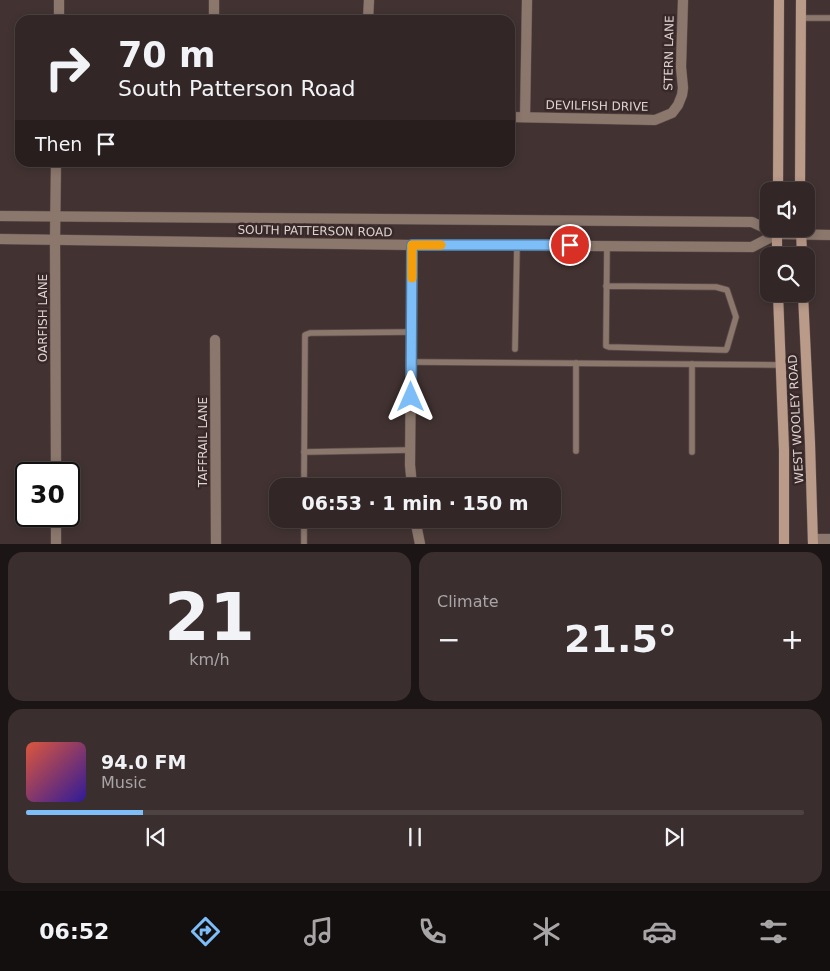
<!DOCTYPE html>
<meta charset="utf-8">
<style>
:root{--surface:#322626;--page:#3a2e2e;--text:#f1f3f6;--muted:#a8a5a7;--line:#4d4343;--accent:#7dbef9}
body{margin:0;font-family:"DejaVu Sans",sans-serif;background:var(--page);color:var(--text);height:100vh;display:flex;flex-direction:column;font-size:19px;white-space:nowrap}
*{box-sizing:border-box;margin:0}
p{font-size:16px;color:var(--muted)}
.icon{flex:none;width:28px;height:28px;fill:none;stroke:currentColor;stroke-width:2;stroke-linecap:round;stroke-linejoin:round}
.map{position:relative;height:544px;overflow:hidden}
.details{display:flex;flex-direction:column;gap:8px;padding:8px;background:#1c1515;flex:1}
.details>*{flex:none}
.guide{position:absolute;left:15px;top:15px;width:500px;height:152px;border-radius:15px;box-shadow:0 2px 8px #0003,0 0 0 1px var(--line);background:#322626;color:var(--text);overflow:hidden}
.buttons{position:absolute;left:760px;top:182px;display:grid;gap:10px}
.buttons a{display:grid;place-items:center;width:55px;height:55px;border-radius:10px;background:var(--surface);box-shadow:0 2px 8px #0003,0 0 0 1px var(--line);font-size:25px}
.speed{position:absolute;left:15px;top:462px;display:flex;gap:10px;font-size:25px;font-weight:700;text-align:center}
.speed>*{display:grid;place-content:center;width:65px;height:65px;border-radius:50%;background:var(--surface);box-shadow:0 2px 8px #0003,0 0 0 1px var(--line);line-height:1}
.speed .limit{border:2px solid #111;border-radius:8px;background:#fff;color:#111}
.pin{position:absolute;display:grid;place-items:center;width:42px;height:42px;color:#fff;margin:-21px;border:2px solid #fff;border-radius:50%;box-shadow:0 1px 5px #0007}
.me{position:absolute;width:55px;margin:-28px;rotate:0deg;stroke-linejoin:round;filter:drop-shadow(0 0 4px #0008)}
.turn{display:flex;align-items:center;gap:18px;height:105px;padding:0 20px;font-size:22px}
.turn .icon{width:65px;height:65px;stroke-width:2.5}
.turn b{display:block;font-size:35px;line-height:42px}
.then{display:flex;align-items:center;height:48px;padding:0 20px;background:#0003;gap:10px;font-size:19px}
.big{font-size:38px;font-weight:800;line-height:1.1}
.details .card{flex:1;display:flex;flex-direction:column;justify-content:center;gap:8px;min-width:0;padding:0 18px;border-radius:15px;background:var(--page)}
.details .dial{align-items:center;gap:0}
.dial b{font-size:65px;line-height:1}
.song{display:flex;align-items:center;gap:15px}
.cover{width:60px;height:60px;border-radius:8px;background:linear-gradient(135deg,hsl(10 70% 55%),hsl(250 70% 35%))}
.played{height:5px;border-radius:2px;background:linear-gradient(90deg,var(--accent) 15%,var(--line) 15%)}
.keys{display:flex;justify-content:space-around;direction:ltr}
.heat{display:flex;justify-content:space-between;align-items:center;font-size:28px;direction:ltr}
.details .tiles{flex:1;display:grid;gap:8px;grid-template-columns:1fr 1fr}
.card:last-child{grid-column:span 2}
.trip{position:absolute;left:269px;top:478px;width:292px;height:50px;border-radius:15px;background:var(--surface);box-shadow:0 2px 8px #0003,0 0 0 1px var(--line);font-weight:800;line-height:50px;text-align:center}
.dock{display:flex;height:80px;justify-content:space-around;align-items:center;background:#140f0f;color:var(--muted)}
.dock .icon{width:35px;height:35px}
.dock .current{color:var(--accent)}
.dock b{font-size:22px;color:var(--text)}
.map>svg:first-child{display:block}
</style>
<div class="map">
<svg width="830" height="544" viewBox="0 0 830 544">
<rect width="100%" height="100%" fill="#423332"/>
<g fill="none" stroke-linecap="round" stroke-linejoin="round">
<!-- service casing -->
<g stroke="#5e504f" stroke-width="7">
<g id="service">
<path d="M801,18h29"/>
<path d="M606,286l110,1 11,3 9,27 -9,31 -1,2 -117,-3 -3,-1 1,-101"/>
<path d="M515,349l2,-104"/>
<path d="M411,362l369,3"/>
<path d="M576,363v88"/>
<path d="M304,452l107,-2"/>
<path d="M692,452v-88"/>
<path d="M412,481h90"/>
<path d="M304,486l1,-151 5,-2 102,-1"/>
<path d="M304,519v25"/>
</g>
</g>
<!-- minor casing -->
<g stroke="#5e504f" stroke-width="11">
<g id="minor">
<path d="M59,20v-20"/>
<path d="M214,20v-20"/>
<path d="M368,20l1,-20"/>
<path d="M510,117l145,3 17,-7 6,-8 4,-10 1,-7 -2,-21 2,-67"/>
<path d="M525,117l2,-117"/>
<path d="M412,245l-2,220 2,21"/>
<path d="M215,340l1,204"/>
<path d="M56,474l-1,-234 1,-78"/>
<path d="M415,519l5,25"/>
<path d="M813,539h17"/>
<path d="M56,544v-28"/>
</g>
</g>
<!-- tertiary casing -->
<g stroke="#5e504f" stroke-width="11">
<g id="tertiary">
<path d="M0,216l752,6 25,12 53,1"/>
<path d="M0,239l412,6 340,2 25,-13"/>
</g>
</g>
<!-- secondary casing -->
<g stroke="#5e504f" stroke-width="11">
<g id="secondary">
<path d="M778,191l1,-191"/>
<path d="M800,191l1,-191"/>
<path d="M801,229l1,27"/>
<path d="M777,256v-27"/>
<path d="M778,294l6,156v94"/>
<path d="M803,294l7,149 3,101"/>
</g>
</g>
<!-- service -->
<use href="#service" stroke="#8b776c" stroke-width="5.5"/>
<!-- minor -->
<use href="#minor" stroke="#8b776c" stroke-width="10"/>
<!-- tertiary -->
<use href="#tertiary" stroke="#8b776c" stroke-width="10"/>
<!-- secondary -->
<use href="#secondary" stroke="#ba9a89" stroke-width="10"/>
</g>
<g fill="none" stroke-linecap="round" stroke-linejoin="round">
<!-- route casing -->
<g stroke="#517ca2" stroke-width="12">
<path id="route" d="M411,397l1,-152h158"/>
</g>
<!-- route -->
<use href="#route" stroke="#7dbef9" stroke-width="9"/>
<!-- slow -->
<path stroke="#f59e0b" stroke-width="9" d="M412,278v-33h29"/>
</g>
<g text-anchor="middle" stroke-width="5" stroke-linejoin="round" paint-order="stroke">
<!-- street labels -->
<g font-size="12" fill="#ddd3d2" stroke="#382928">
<text transform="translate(669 53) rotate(-89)" y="4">STERN LANE</text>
<text transform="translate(597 106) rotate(1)" y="4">DEVILFISH DRIVE</text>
<text transform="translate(315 231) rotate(1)" y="4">SOUTH PATTERSON ROAD</text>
<text transform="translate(43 318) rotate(-90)" y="4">OARFISH LANE</text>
<text transform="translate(796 419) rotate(-93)" y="4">WEST WOOLEY ROAD</text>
<text transform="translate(203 442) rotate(-90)" y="4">TAFFRAIL LANE</text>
</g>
</g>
</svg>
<div class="buttons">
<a><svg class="icon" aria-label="sound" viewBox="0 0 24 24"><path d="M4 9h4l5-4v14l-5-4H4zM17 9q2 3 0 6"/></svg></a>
<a><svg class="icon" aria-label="search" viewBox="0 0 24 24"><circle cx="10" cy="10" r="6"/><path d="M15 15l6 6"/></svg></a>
</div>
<div class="speed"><div class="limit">30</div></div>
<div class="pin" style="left:570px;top:245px;background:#d93025"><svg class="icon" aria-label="arrive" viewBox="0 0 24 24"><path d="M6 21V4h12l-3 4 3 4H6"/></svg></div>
<svg class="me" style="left:411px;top:397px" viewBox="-20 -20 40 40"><path d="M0-17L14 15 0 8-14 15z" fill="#7dbef9" stroke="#fff" stroke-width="4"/></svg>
<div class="trip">06:53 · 1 min · 150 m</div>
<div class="guide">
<div class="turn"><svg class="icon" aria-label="right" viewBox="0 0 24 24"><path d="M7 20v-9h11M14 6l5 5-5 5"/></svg><div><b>70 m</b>South Patterson Road</div></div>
<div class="then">Then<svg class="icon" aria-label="arrive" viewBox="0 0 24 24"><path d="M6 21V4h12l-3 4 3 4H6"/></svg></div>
</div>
</div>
<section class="details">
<div class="tiles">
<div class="card dial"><b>21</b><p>km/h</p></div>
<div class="card"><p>Climate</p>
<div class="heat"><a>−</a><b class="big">21.5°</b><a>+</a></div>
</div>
<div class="card">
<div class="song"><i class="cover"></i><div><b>94.0 FM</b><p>Music</p></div></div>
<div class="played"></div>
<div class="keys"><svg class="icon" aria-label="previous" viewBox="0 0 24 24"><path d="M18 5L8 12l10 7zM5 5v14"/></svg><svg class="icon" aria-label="pause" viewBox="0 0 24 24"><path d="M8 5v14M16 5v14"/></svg><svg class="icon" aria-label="next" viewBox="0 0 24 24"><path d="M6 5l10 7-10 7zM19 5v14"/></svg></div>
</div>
</div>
</section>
<nav class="dock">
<b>06:52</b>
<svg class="icon current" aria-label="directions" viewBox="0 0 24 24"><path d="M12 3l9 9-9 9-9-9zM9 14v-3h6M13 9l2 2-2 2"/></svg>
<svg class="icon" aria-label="music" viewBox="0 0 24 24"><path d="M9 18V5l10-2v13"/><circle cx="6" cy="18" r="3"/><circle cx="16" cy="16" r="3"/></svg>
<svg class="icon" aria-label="phone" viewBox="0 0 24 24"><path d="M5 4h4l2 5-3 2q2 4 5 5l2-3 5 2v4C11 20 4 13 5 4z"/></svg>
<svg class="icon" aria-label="climate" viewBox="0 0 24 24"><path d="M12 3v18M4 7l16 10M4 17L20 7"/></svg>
<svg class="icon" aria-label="car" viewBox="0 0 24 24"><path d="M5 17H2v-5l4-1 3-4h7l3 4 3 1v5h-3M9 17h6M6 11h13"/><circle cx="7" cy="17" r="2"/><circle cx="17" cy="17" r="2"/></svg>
<svg class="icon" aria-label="filters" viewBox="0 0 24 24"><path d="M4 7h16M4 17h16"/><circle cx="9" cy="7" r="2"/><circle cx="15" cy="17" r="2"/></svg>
</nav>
